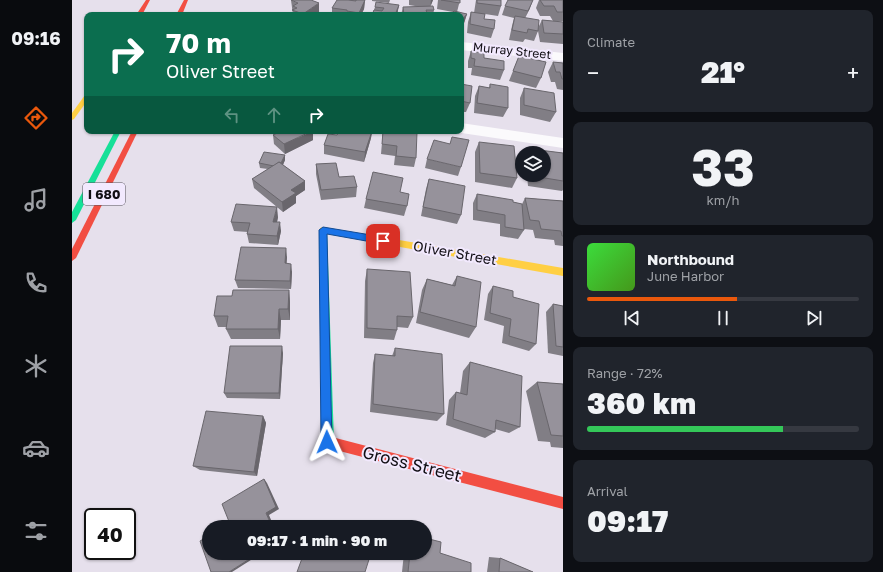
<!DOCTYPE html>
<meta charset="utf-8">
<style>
:root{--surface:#171b24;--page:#20242c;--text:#f1f3f6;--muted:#9ea1a6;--line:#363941;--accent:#ea580c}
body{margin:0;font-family:"Golos Text",sans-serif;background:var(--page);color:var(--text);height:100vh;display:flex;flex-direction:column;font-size:15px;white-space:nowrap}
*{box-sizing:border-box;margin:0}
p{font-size:13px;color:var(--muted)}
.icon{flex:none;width:22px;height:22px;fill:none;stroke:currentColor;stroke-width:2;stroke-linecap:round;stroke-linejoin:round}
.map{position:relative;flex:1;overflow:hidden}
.panel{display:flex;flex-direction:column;gap:10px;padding:10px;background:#0d0f14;width:320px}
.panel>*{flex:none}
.hud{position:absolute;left:12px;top:12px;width:380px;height:122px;border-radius:8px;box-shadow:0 1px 3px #0004;background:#0b6e4f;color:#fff;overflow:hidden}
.buttons{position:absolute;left:443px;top:146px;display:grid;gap:8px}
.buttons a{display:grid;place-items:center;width:36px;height:36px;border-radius:50%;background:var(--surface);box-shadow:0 1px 3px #0004;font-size:20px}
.speed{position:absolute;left:12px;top:508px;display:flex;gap:8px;font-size:20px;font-weight:700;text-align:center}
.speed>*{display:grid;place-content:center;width:52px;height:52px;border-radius:50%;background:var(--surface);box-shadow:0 1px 3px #0004;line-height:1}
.speed .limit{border:2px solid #111;border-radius:6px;background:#fff;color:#111}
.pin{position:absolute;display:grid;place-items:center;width:34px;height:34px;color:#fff;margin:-17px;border-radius:8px;box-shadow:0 2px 6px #0006}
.me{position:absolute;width:44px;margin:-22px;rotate:359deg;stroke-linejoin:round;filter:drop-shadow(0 0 3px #0008)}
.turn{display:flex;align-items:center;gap:14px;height:84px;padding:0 16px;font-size:18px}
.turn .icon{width:52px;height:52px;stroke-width:2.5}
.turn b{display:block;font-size:28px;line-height:34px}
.lanes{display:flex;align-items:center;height:38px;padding:0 16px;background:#0003;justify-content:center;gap:20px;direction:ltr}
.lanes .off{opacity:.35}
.big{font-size:30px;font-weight:800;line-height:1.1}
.panel .tile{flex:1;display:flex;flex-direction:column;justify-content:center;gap:6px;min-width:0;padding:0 14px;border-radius:8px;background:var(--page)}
.panel .dial{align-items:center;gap:0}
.dial b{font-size:52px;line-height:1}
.song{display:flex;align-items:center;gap:12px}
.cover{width:48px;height:48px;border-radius:6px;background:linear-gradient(135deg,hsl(120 70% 55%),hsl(100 70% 35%))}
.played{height:4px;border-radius:2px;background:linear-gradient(90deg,var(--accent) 55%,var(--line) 55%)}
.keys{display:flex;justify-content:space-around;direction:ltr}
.heat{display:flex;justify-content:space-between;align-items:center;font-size:22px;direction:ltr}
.charge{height:6px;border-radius:3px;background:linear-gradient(90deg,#34c759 72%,var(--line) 0)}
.trip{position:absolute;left:130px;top:520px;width:230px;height:40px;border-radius:20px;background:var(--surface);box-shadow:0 1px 3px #0004;font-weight:800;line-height:40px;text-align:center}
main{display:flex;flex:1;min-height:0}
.dock{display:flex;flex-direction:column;width:72px;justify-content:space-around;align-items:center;background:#090b0e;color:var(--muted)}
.dock .icon{width:28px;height:28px}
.dock .on{color:var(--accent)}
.dock b{font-size:18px;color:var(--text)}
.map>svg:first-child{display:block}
</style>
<main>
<nav class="dock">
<b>09:16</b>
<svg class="icon on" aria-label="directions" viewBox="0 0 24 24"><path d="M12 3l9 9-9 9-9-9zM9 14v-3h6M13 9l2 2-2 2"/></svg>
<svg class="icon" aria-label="music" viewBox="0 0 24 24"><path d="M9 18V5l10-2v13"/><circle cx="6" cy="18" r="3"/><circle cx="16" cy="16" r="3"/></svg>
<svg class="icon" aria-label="phone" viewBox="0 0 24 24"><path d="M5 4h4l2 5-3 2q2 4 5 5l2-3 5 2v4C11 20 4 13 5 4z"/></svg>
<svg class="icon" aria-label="climate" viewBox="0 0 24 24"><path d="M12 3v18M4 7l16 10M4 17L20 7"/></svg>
<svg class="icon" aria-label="car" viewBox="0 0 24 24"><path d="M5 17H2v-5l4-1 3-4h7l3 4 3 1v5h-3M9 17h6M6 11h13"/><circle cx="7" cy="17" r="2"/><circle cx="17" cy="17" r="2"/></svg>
<svg class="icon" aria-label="filters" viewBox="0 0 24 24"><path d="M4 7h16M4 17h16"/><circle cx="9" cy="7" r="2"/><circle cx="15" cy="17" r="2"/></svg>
</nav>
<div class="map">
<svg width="491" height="572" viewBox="0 0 491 572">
<rect width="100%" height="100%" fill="#e6e0ec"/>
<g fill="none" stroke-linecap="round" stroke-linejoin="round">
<!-- street -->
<g fill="#fbfafc" fill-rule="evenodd">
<path d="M389,42l102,11v8l-102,-11z"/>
<path d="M389,123l102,15v10l-108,-16 6,-1z"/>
</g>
<!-- fast -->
<g fill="#16e098" fill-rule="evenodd">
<path d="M43,131h6l-45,89 -4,3v-11z"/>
<path d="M251,230l4,3 7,209 -2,4 -4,2 -4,-2 -2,-4 -3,-209z"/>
</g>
<!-- slow -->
<g fill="#ffcf43" fill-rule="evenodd">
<path d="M15,94v7l-13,18 -2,1v-7l13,-18z"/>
<path d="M251,227l240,41v8l-236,-42 -4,2 -4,-3 1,-5z"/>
</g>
<!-- jam -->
<g fill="#f24e42" fill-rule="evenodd">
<path d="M74,0h4l-8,15h-6z"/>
<path d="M112,0h4l-6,15h-6z"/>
<path d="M60,131h6l-62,127 -4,3v-12z"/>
<path d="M256,436l235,61v12l-235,-61 -4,-2 -2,-4 2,-4z"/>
</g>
</g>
<!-- wall -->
<g fill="#817e85">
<path d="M219,0l28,13 -3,2h-23z"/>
<path d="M278,0h15l-1,9 -3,6h-29v-7z"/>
<path d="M300,0h18l-1,3 -17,-2z"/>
<path d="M337,0h24l-3,6 4,4 -1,5h-32l2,-8h18l-12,-2z"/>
<path d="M366,0h22l-3,12 10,2 -3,9 -11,-11 -16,-3z"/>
<path d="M404,0h25v6l-3,10 -13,-2 -1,5 10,10 -3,9 -24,-5 1,-11 3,-10 3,1z"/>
<path d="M467,0h24v21h-10l10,1v22l-23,-2 -2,-11 -4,10 -9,-2 -2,3 -14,-2 3,-14 2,-8 -12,-3 3,-9 25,2 -5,10 13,10 4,-8 11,1 -3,-5h-10l-4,-8z"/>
<path d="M327,5l-2,10h-25l2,-5 1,-3z"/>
<path d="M399,51l33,19 -4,10 -29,-5 1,-7h-4v-7z"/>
<path d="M447,56l22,22 -5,10 -27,-7z"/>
<path d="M481,62l10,1v27l-6,-1 -2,-7h-4l-3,-10z"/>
<path d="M389,84l9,19 -4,9h-5z"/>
<path d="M418,84l18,24 -5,9 -29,-4 1,-17 4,-10 10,2z"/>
<path d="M452,88l32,24 -6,10 -30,-7v-17z"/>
<path d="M267,131h33l-1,7 -7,24 -40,-8v-9l13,-10z"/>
<path d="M311,131l33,27 -2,9 -20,-2 1,-9 -14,-2z"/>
<path d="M201,135l40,5 -28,14 -11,-10z"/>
<path d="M407,142l38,36 -5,10 -37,-6v-30z"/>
<path d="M459,149l32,4v37l-1,1 -34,-5 -1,-11h17v-22h-15z"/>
<path d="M213,155v5l-2,5 22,16v9l-9,6v7l-13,9 -29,-24 -2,-9 16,-10 -8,-1 -1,-5z"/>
<path d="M355,159l34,8 -3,9 -33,-8z"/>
<path d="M244,164l41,23 -1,10 -35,3 -5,-26z"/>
<path d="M357,179l32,36 -4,9 -36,-8 5,-27z"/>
<path d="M328,192l7,14 -3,10 -40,-8 2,-9z"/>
<path d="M405,194l45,10 3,-6 38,3v45l-8,-1 -1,-5 -19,-2 -2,-8 -9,-1v-3v4l-6,9 -18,-3v-12l-27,-4v-17z"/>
<path d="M206,217l-1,5 4,9 -3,14 -29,-2 -2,-9 1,-2 -14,-1 -3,-9z"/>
<path d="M215,257l-1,7 6,8 -1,17 -53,-1 -3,-8z"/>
<path d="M295,269l46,48 -5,11 -11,-1v3l-3,10 -30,-2 1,-57z"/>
<path d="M385,276l19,51 -7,11 -53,-15 6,-33 5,-11 25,6z"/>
<path d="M421,286l20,11 23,47 -7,7 -27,-8 2,-17 -20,-6 4,-26z"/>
<path d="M217,290l1,12v18h-9l-1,19h-49l-5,-10 1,-2h-9l-4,-11 18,-20z"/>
<path d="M481,304l10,2v50l-15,-3 -2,-41z"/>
<path d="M323,348l49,66 -7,7 -67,-9 3,-49 2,-9 17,2z"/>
<path d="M211,353l-3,46 -53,-1 -3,-5z"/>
<path d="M398,362l50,65 -11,6 -14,-4v3l-10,6 -39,-13 3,-25 7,-8 4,1 3,-22z"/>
<path d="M465,382l26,2v64l-12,-1 -1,-5 -12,-1 -12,-50z"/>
<path d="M191,416l3,7 -9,53 -57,-6 -7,-4z"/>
<path d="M332,553h36l31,19h-69z"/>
<path d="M417,557l11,1 33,14h-46z"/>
</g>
<!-- shaded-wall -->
<g fill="#69666c">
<path d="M293,0l-1,9 -3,6h-2v-2z"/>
<path d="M359,0h2l-3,8z"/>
<path d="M461,0l-3,8 -6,12 4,-9z"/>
<path d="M247,3v10l-3,2h-13v-1z"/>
<path d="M327,5l-2,10h-2z"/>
<path d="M395,14l-3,9 -3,4v-6z"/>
<path d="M241,131v9l-28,14 -1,-10z"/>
<path d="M300,131l-1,7 -7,24 1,-10z"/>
<path d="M213,155v5l-5,11v-5z"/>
<path d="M233,181v9l-9,6v7l-13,9 -1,-10 9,-12z"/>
<path d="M205,207l1,10 -3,14 -2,-9z"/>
<path d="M208,222l1,9 -3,14 -1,-9z"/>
<path d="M214,248l1,9 -1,15 -1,-9z"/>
<path d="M219,264l1,8 -1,17 -1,-8z"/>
<path d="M217,290l1,12v18l-2,-11z"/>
<path d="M207,309l2,11 -1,19 -2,-10z"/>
<path d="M210,346l1,7 -3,46 -1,-6z"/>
<path d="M191,416l3,7 -9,53 -3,-4z"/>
<path d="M192,479l3,4 12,26 -10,6 5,12h-2l-6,-14z"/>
<path d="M187,553h3l-30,19h-3z"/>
</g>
<!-- building -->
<g fill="#96929b" stroke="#69666c">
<path d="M219,0h20l8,3 -16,11 -11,-4 5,-2 -4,-2 5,-3z"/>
<path d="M265,0h11l8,1v-1h9l-6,13 -12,-2v-1l-15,-2z"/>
<path d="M369,0h19v3z"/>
<path d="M405,0h24v6l-24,-3z"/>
<path d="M436,0h25l-5,11 -23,-5z"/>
<path d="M468,0h23v12h-6l-3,-6h-10z"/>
<path d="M304,2l23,3 -4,10h-23l2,-5 8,1 2,-3 -9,-1z"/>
<path d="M361,6l1,4h-8l2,5h-24l-1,-8z"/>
<path d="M382,11l13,3 -6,7v-6h-11z"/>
<path d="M399,12l14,2 -1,5 11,1 -1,9 -24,-5z"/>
<path d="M443,16l24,4 -1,11 -10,-2 -1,4 -15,-3z"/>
<path d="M470,20l21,2v12l-19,-1z"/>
<path d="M399,51l13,2v5l20,3v9l-30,-4 1,-7 -4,-1z"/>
<path d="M447,56l27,6 -5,16 -28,-7z"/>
<path d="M481,62l10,1v16h-1l-2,-7h-4z"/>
<path d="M389,84l11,2 -2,17 -9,-2z"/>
<path d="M418,84l18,3v21l-31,-5 2,-17 11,2z"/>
<path d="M452,88l30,5 2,19 -32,-7z"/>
<path d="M209,131h31l-28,13 -11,-9z"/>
<path d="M267,131h33l-7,21 -41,-7 4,-11 9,1z"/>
<path d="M311,131h25l9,1 -1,26 -20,-2 1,-10 -15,-2z"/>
<path d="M380,137l17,3 -8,27 -34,-8 7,-19 16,4z"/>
<path d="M407,142l35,4 3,32 -37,-5z"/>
<path d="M459,149l32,4v28l-30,-5v-1h11v-22h-13z"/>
<path d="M192,152l21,3 -4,8 -2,-1 -5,4 -15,-3z"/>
<path d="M207,162l26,19 -14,9 5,3 -14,9 -30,-23z"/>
<path d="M264,163l3,14 15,-1 3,11 -36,3 -5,-26z"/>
<path d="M301,172l30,6 -3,14 9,2 -2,12 -41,-7z"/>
<path d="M357,179l36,7 -4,29 -38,-8z"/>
<path d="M405,194l36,6v2l9,2 2,26 -19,-3v-12l-28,-5z"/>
<path d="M453,198l38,3v35h-1l-1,-5 -20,-2 -2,-8 -9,-1z"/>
<path d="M164,204l41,3 -4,15h7l-3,14 -30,-2 3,-11 -19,-1z"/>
<path d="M169,247l45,1 -1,15 6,1 -1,17 -55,-1z"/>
<path d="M295,269l43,3 3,45 -16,-1v14l-30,-2z"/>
<path d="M385,276l24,6 -5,45 -56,-15 7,-33 28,7z"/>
<path d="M421,286l20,5v6l26,7 -3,40 -27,-8 2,-17 -21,-6z"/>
<path d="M161,290h56l-1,19h-9l-1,20h-52l2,-13h-14l3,-20h15z"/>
<path d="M481,304l10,2v41l-7,-1z"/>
<path d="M158,346h52l-3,47h-55z"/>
<path d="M323,348l47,6 2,60 -71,-10 2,-50 20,2z"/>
<path d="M398,362l52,14 -2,51 -24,-7 -1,12 -42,-13 3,-27 11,3z"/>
<path d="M465,382l26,2v52l-12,-1z"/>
<path d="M134,411l57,5 -9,56 -61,-6z"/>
<path d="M192,479l12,28 -10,6 6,14h-48l6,-3 -8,-20z"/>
<path d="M137,536v17h50l-30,19h-18l-11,-31z"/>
<path d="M353,538l16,4 -1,11 31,10v9h-63l2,-19h15z"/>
<path d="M232,553h67l-6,19h-68z"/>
<path d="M428,558l33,14h-34z"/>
</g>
<!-- route -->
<path fill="#1a73e8" stroke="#114b97" d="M251,227l60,10 4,4 -4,3 -56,-10 5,208 -1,4 -4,1 -4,-1 -2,-4 -2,-212z"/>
<g text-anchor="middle" stroke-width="4" stroke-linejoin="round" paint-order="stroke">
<!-- far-street labels -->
<g font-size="12" fill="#110e14" stroke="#f2e9fe">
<text transform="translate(440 51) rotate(6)" y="4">Murray Street</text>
</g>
<!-- shield labels -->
<rect fill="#f2e9fe" stroke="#54505a" stroke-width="1" x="11" y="183" width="42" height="22" rx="3"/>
<g font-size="13" font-weight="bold" fill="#110e14">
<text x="32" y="199">I 680</text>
</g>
<!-- street labels -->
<g font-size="14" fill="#110e14" stroke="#f2e9fe">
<text transform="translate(383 253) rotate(10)" y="5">Oliver Street</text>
</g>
<!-- near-street labels -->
<g font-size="17" fill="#110e14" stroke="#f2e9fe">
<text transform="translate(340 464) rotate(14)" y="6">Gross Street</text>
</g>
</g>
</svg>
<div class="buttons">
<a><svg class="icon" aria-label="layers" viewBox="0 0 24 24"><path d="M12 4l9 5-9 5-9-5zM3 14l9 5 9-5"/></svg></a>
</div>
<div class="speed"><div class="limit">40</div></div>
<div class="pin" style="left:311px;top:241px;background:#d93025"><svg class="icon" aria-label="arrive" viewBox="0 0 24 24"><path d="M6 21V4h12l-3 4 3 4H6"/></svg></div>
<svg class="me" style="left:255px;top:442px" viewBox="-20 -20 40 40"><path d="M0-17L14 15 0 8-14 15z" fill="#1a73e8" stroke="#fff" stroke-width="4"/></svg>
<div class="trip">09:17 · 1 min · 90 m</div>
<div class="hud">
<div class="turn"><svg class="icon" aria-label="right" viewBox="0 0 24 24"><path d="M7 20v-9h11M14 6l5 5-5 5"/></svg><div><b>70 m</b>Oliver Street</div></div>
<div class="lanes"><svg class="icon off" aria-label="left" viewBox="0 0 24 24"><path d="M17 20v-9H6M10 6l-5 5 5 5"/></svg><svg class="icon off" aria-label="ahead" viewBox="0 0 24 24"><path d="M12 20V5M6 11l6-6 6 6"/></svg><svg class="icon" aria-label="right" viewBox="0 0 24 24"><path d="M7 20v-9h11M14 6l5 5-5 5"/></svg></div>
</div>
</div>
<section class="panel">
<div class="tile"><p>Climate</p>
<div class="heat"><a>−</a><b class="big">21°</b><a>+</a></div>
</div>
<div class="tile dial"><b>33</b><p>km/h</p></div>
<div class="tile">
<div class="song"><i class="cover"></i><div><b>Northbound</b><p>June Harbor</p></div></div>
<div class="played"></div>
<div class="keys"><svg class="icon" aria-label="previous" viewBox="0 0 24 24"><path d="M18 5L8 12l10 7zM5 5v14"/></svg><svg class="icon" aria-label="pause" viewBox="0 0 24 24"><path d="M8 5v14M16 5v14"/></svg><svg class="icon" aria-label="next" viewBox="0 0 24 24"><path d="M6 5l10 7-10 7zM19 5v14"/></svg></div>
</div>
<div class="tile"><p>Range · 72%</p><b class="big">360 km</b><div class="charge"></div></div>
<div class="tile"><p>Arrival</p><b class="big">09:17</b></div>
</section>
</main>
